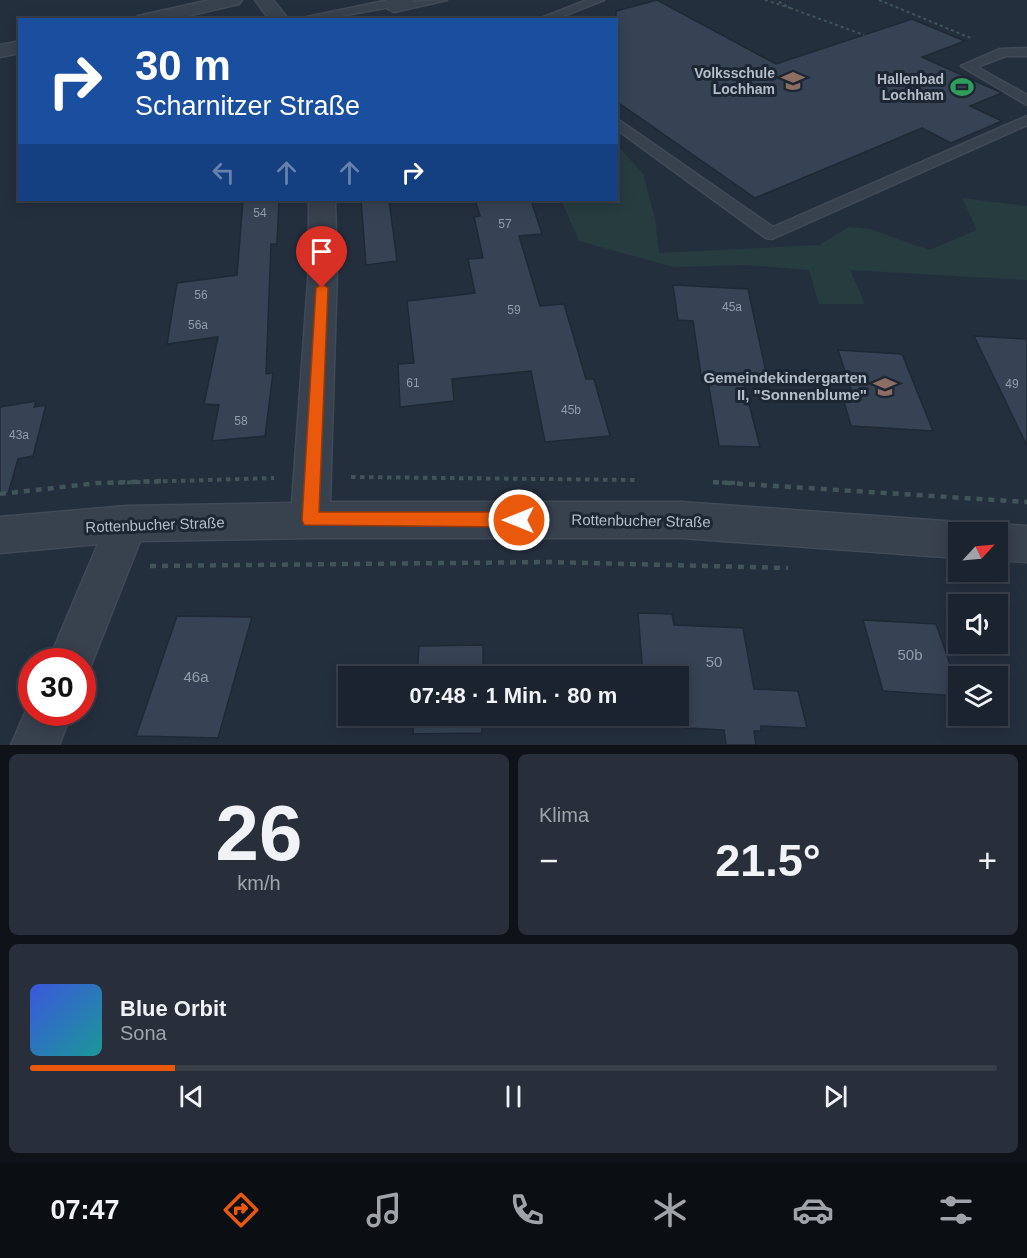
<!DOCTYPE html>
<html lang="de">
<meta charset="utf-8">
<style>
:root{--surface:#1b232e;--page:#282f3a;--text:#f1f3f6;--muted:#a0a4aa;--line:#39404a;--accent:#ea580c}
body{margin:0;font-family:Helvetica,sans-serif;background:var(--page);color:var(--text);height:100vh;display:flex;flex-direction:column;font-size:22px;white-space:nowrap}
*{box-sizing:border-box;margin:0}
p{font-size:20px;color:var(--muted)}
.icon{flex:none;width:33px;height:33px;fill:none;stroke:currentColor;stroke-width:2;stroke-linecap:round;stroke-linejoin:round}
.map{position:relative;height:745px;overflow:hidden}
.sheet{display:flex;flex-direction:column;gap:9px;padding:9px;background:#0f1319;flex:1}
.sheet>*{flex:none}
.hud{position:absolute;left:18px;top:18px;width:600px;height:183px;border-radius:0px;box-shadow:0 3px 15px #0003,0 0 0 2px var(--line);background:#1a4fa0;color:#fff;overflow:hidden}
.needle{width:39px;rotate:64deg}
.fabs{position:absolute;left:948px;top:522px;display:grid;gap:12px}
.fabs a{display:grid;place-items:center;width:60px;height:60px;border-radius:0px;background:var(--surface);box-shadow:0 3px 15px #0003,0 0 0 2px var(--line);font-size:30px}
.speed{position:absolute;left:18px;top:648px;display:flex;gap:12px;font-size:30px;font-weight:700;text-align:center}
.speed>*{display:grid;place-content:center;width:78px;height:78px;border-radius:50%;background:var(--surface);box-shadow:0 3px 15px #0003,0 0 0 2px var(--line);line-height:1}
.speed .limit{border:9px solid #d22;background:#fff;color:#111}
.pin{position:absolute;display:grid;place-items:center;width:51px;height:51px;color:#fff;margin:-62px -26px;border-radius:50% 50% 50% 0;rotate:-45deg;box-shadow:0 0 6px #0007}
.pin .icon{rotate:45deg}
.me{position:absolute;width:66px;margin:-33px;rotate:270deg;stroke-linejoin:round;filter:drop-shadow(0 0 4px #0008)}
.turn{display:flex;align-items:center;gap:21px;height:126px;padding:0 18px;font-size:27px}
.turn .icon{width:78px;height:78px;stroke-width:2.5}
.turn b{display:block;font-size:42px;line-height:51px}
.lanes{display:flex;align-items:center;height:57px;padding:0 18px;background:#0003;justify-content:center;gap:30px;direction:ltr}
.lanes .off{opacity:.35}
.big{font-size:45px;font-weight:700;line-height:1.1}
.sheet .widget{flex:1;display:flex;flex-direction:column;justify-content:center;gap:9px;min-width:0;padding:0 21px;border-radius:9px;background:var(--page)}
.sheet .dial{align-items:center;gap:0}
.dial b{font-size:78px;line-height:1}
.song{display:flex;align-items:center;gap:18px}
.cover{width:72px;height:72px;border-radius:9px;background:linear-gradient(135deg,hsl(230 70% 55%),hsl(180 70% 35%))}
.played{height:6px;border-radius:3px;background:linear-gradient(90deg,var(--accent) 15%,var(--line) 15%)}
.keys{display:flex;justify-content:space-around;direction:ltr}
.heat{display:flex;justify-content:space-between;align-items:center;font-size:33px;direction:ltr}
.sheet .tiles{flex:1;display:grid;gap:9px;grid-template-columns:1fr 1fr}
.widget:last-child{grid-column:span 2}
.trip{position:absolute;left:338px;top:666px;width:351px;height:60px;border-radius:0px;background:var(--surface);box-shadow:0 3px 15px #0003,0 0 0 2px var(--line);font-weight:700;line-height:60px;text-align:center}
.menu{display:flex;height:96px;justify-content:space-around;align-items:center;background:#0b0e12;color:var(--muted)}
.menu .icon{width:42px;height:42px}
.menu .on{color:var(--accent)}
.menu b{font-size:27px;color:var(--text)}
.map>svg:first-child{display:block}
</style>
<div class="map">
<svg width="1027" height="745" viewBox="0 0 1027 745">
<rect width="100%" height="100%" fill="#242f3e"/>
<!-- green -->
<path fill="#263c3f" d="M617,145l26,29 12,44 4,35 160,-8 30,-18 21,2 59,21 48,-20 -15,-32 65,8v74l-177,-10 15,34h-46l-10,-34 -64,-5 -72,2 -94,-26 -18,-41h55z"/>
<!-- building -->
<g fill="#364354" stroke="#1f2835" stroke-width="1.5">
<path d="M657,0l119,64 136,-45 53,22 -43,16 80,36 -32,13 32,15 -51,22 -29,-15 -167,70 -139,-97v-90z"/>
<path d="M243,200h36l-2,44h-6l-5,130 7,-1 -8,63 -53,5 7,-36 -15,-1 14,-67 -51,7 10,-61 60,-8z"/>
<path d="M361,200h28l8,61 -31,4z"/>
<path d="M475,200h56l11,34 -23,2 21,70 24,-2 22,75h8l16,57 -65,6 -14,-71 -79,8 2,22 -54,6 -2,-43 16,-1 -7,-62 68,-8 -7,-34 15,-1 -9,-41 6,-1z"/>
<path d="M673,285l75,4 21,97 -25,-2 16,63 -41,-1 -11,-64h-6l-9,-61 -15,-1z"/>
<path d="M974,336l53,3v107z"/>
<path d="M838,350l64,4 31,77 -82,-5 -10,-35 11,1z"/>
<path d="M36,401l-2,6 12,-2 -13,51 -15,3 -10,35 -8,-1v-86z"/>
<path d="M638,613l34,1 2,11 69,3 11,61 44,2 9,37 -46,-2v5h-7l2,14h-30l-2,-15 -38,-2 -8,-52h-35z"/>
<path d="M177,616l75,1 -34,121 -82,-2z"/>
<path d="M863,620l73,4 22,63v9l-75,-5z"/>
<path d="M483,645v31h-66l2,-30z"/>
<path d="M414,716h68v17l-69,1z"/>
</g>
<g fill="none" stroke-linecap="round" stroke-linejoin="round">
<!-- service casing -->
<g stroke="#414a57" stroke-width="3">
<g id="service">
<path d="M389,0h25l-2,2 35,-2 -53,12 -6,-3 2,-2 -71,13h-27z"/>
<path d="M587,0h17l-51,20h-17z"/>
<path d="M1027,48v8h-21l-29,11 50,28v10l-66,-39 39,-17z"/>
<path d="M1027,116v9l-255,114 -6,-1 -150,-109v-11l157,109z"/>
</g>
</g>
<!-- minor casing -->
<g stroke="#414a57" stroke-width="3">
<g id="minor">
<path d="M210,0h32l-3,4 -69,16h-35l3,-4z"/>
<path d="M255,0h18l16,20h-19z"/>
<path d="M20,41v12l-20,4v-12z"/>
<path d="M309,200h26l2,67 -7,235h352l276,20 14,5 3,5h-17v26l-276,-20h-372l-170,3 -54,137 -4,1v-17h-34l50,-118 -98,9v-36l127,-11 165,-3 17,-236z"/>
<path d="M998,524l29,2v36l-29,-2v-28h-16l2,-3z"/>
<path d="M32,697v15h40l-13,33h-48z"/>
</g>
</g>
<!-- path-far2 -->
<g stroke="#3f5557" stroke-width="2" stroke-dasharray="3 3" stroke-linecap="butt">
<path d="M765,0l25,8 -14,-8"/>
<path d="M879,0l94,39"/>
<path d="M790,8l74,27"/>
</g>
<!-- path-far1 -->
<g stroke="#3f5557" stroke-width="4" stroke-dasharray="4.5 4.5" stroke-linecap="butt">
<path d="M351,477l286,3"/>
<path d="M713,482l22,1"/>
<path d="M109,483l165,-5"/>
</g>
<!-- path -->
<g stroke="#3f5557" stroke-width="4.5" stroke-dasharray="6 6" stroke-linecap="butt">
<path d="M713,482l314,20"/>
<path d="M0,494l98,-11 63,-2"/>
<path d="M150,566l399,-4 239,6"/>
<path d="M960,578l34,2"/>
</g>
<!-- service -->
<use href="#service" fill="#38414e" fill-rule="evenodd"/>
<!-- minor -->
<use href="#minor" fill="#38414e" fill-rule="evenodd"/>
</g>
<!-- route -->
<path fill="#ea580c" stroke="#983908" stroke-width="1.5" d="M322,284l6,4 -9,224h200l6,3 2,5 -2,5 -6,2 -215,-2 -2,-5 14,-232z"/>
<!-- icons -->
<defs>
<g id="school-bare" transform="scale(1.8)"><path d="M0-5L7-2L0 1L-7-2ZM-4 1L0 2.5L4 1V4Q0 6-4 4Z" fill="#8d6e63" stroke="#1d2633" stroke-width="2.5" paint-order="stroke"/></g>
<g id="stadium-bare" transform="scale(1.8)"><path d="M0-5a6.5 5 0 1 0 0 10a6.5 5 0 1 0 0-10ZM-3.5-1.8h7v3.6h-7Z" fill="#2e9e5b" stroke="#1d2633" stroke-width="2.5" paint-order="stroke"/></g>
</defs>
<g fill-rule="evenodd">
<use href="#school-bare" x="793" y="81"/>
<use href="#stadium-bare" x="962" y="87"/>
<use href="#school-bare" x="885" y="387"/>
</g>
<g text-anchor="middle" stroke-width="6" stroke-linejoin="round" paint-order="stroke">
<!-- number labels -->
<g font-size="12" fill="#929caa">
<text x="260" y="217">54</text>
<text x="505" y="228">57</text>
<text x="201" y="299">56</text>
<text x="732" y="311">45a</text>
<text x="514" y="314">59</text>
<text x="198" y="329">56a</text>
<text x="413" y="387">61</text>
<text x="1012" y="388">49</text>
<text x="571" y="414">45b</text>
<text x="241" y="425">58</text>
<text x="19" y="439">43a</text>
</g>
<!-- far-poi labels -->
<g font-size="14" font-weight="bold" fill="#b4bcc9" stroke="#1d2633" text-anchor="end">
<text x="775" y="78">Volksschule<tspan x="775" dy="16">Lochham</tspan></text>
<text x="944" y="84">Hallenbad<tspan x="944" dy="16">Lochham</tspan></text>
</g>
<!-- poi labels -->
<g font-size="15" font-weight="bold" fill="#b4bcc9" stroke="#1d2633" text-anchor="end">
<text x="867" y="383">Gemeindekindergarten<tspan x="867" dy="17">II, "Sonnenblume"</tspan></text>
</g>
<!-- street labels -->
<g font-size="15" fill="#b4bcc9" stroke="#1d2633">
<text transform="translate(641 521) rotate(1)" y="5">Rottenbucher Straße</text>
<text transform="translate(155 525) rotate(-2)" y="5">Rottenbucher Straße</text>
</g>
<!-- near-number labels -->
<g font-size="15" fill="#929caa">
<text x="910" y="660">50b</text>
<text x="714" y="667">50</text>
<text x="196" y="682">46a</text>
</g>
</g>
</svg>
<div class="fabs">
<a><svg class="needle" viewBox="-14 -14 28 28"><path d="M0-13l5 13h-10z" fill="#e53935"/><path d="M0 13l5-13h-10z" fill="#a0a4aa"/></svg></a>
<a><svg class="icon" aria-label="sound" viewBox="0 0 24 24"><path d="M4 9h4l5-4v14l-5-4H4zM17 9q2 3 0 6"/></svg></a>
<a><svg class="icon" aria-label="layers" viewBox="0 0 24 24"><path d="M12 4l9 5-9 5-9-5zM3 14l9 5 9-5"/></svg></a>
</div>
<div class="speed"><div class="limit">30</div></div>
<div class="pin" style="left:322px;top:288px;background:#d93025"><svg class="icon" aria-label="arrive" viewBox="0 0 24 24"><path d="M6 21V4h12l-3 4 3 4H6"/></svg></div>
<svg class="me" style="left:519px;top:520px" viewBox="-20 -20 40 40"><circle r="17" fill="#ea580c" stroke="#fff" stroke-width="3"/><path d="M0-11L8 9 0 5-8 9z" fill="#fff"/></svg>
<div class="trip">07:48 · 1 Min. · 80 m</div>
<div class="hud">
<div class="turn"><svg class="icon" aria-label="right" viewBox="0 0 24 24"><path d="M7 20v-9h11M14 6l5 5-5 5"/></svg><div><b>30 m</b>Scharnitzer Straße</div></div>
<div class="lanes"><svg class="icon off" aria-label="left" viewBox="0 0 24 24"><path d="M17 20v-9H6M10 6l-5 5 5 5"/></svg><svg class="icon off" aria-label="ahead" viewBox="0 0 24 24"><path d="M12 20V5M6 11l6-6 6 6"/></svg><svg class="icon off" aria-label="ahead" viewBox="0 0 24 24"><path d="M12 20V5M6 11l6-6 6 6"/></svg><svg class="icon" aria-label="right" viewBox="0 0 24 24"><path d="M7 20v-9h11M14 6l5 5-5 5"/></svg></div>
</div>
</div>
<section class="sheet">
<div class="tiles">
<div class="widget dial"><b>26</b><p>km/h</p></div>
<div class="widget"><p>Klima</p>
<div class="heat"><a>−</a><b class="big">21.5°</b><a>+</a></div>
</div>
<div class="widget">
<div class="song"><i class="cover"></i><div><b>Blue Orbit</b><p>Sona</p></div></div>
<div class="played"></div>
<div class="keys"><svg class="icon" aria-label="previous" viewBox="0 0 24 24"><path d="M18 5L8 12l10 7zM5 5v14"/></svg><svg class="icon" aria-label="pause" viewBox="0 0 24 24"><path d="M8 5v14M16 5v14"/></svg><svg class="icon" aria-label="next" viewBox="0 0 24 24"><path d="M6 5l10 7-10 7zM19 5v14"/></svg></div>
</div>
</div>
</section>
<nav class="menu">
<b>07:47</b>
<svg class="icon on" aria-label="directions" viewBox="0 0 24 24"><path d="M12 3l9 9-9 9-9-9zM9 14v-3h6M13 9l2 2-2 2"/></svg>
<svg class="icon" aria-label="music" viewBox="0 0 24 24"><path d="M9 18V5l10-2v13"/><circle cx="6" cy="18" r="3"/><circle cx="16" cy="16" r="3"/></svg>
<svg class="icon" aria-label="phone" viewBox="0 0 24 24"><path d="M5 4h4l2 5-3 2q2 4 5 5l2-3 5 2v4C11 20 4 13 5 4z"/></svg>
<svg class="icon" aria-label="climate" viewBox="0 0 24 24"><path d="M12 3v18M4 7l16 10M4 17L20 7"/></svg>
<svg class="icon" aria-label="car" viewBox="0 0 24 24"><path d="M5 17H2v-5l4-1 3-4h7l3 4 3 1v5h-3M9 17h6M6 11h13"/><circle cx="7" cy="17" r="2"/><circle cx="17" cy="17" r="2"/></svg>
<svg class="icon" aria-label="filters" viewBox="0 0 24 24"><path d="M4 7h16M4 17h16"/><circle cx="9" cy="7" r="2"/><circle cx="15" cy="17" r="2"/></svg>
</nav>
